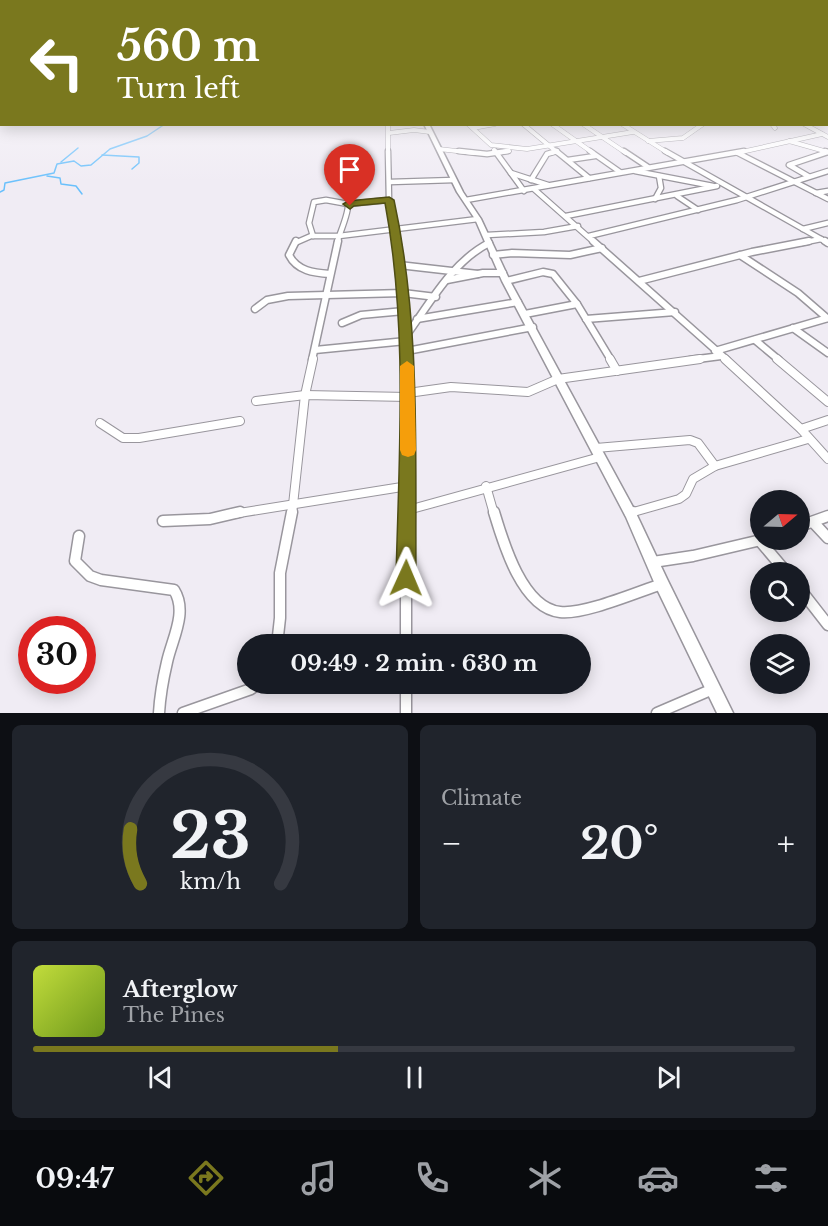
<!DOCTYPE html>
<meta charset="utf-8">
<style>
:root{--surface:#171b24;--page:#20242c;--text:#f1f3f6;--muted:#9ea1a6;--line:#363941;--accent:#7a781e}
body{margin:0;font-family:"Libre Baskerville",serif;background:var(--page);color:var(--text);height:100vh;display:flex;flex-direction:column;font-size:22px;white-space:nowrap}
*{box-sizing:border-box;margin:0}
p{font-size:20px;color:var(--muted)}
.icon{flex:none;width:33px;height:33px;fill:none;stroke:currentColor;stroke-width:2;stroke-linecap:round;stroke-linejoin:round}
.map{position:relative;height:713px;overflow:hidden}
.sheet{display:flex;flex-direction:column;gap:12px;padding:12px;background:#0d0f14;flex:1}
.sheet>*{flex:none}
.top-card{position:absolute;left:0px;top:0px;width:828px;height:126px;box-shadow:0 3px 15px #0003;background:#7a781e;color:#fff;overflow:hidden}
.needle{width:39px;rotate:71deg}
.buttons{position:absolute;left:750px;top:490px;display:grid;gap:12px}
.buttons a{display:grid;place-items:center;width:60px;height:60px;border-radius:50%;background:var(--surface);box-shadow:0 3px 15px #0003;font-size:30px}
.speed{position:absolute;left:18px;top:616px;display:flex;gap:12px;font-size:30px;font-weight:700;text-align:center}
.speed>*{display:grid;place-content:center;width:78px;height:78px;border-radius:50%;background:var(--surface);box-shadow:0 3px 15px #0003;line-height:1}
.speed .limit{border:9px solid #d22;background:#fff;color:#111}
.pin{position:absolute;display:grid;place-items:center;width:51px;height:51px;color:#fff;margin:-62px -26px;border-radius:50% 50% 50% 0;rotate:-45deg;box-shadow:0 0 6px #0007}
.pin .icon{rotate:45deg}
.me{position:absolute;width:66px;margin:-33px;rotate:1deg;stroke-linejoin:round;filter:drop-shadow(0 0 4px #0008)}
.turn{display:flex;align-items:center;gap:21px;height:126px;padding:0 18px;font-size:27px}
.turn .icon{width:78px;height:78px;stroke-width:2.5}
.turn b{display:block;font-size:42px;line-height:51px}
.big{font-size:45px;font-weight:800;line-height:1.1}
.sheet .tile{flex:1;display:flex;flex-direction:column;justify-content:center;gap:9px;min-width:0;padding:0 21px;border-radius:9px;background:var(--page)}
.sheet .dial{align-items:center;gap:0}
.dial svg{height:156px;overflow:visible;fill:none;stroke:var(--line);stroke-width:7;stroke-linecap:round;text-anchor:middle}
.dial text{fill:var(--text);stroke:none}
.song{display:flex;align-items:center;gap:18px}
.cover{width:72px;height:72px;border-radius:9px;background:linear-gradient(135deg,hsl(70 70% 55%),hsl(80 70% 35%))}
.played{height:6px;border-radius:3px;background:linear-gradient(90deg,var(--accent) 40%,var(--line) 40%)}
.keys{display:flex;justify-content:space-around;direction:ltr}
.heat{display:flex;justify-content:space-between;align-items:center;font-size:33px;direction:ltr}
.sheet .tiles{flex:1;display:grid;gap:12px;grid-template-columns:1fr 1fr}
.tile:last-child{grid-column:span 2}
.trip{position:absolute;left:237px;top:634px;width:354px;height:60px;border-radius:30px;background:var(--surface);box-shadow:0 3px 15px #0003;font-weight:800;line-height:60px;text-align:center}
.tabs{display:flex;height:96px;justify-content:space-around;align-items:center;background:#090b0e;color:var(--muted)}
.tabs .icon{width:42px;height:42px}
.tabs .current{color:var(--accent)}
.tabs b{font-size:27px;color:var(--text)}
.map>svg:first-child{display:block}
</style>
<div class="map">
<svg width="828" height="713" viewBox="0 0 828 713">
<rect width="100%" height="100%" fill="#f0ecf4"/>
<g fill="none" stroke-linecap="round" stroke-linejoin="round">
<!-- stream -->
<g stroke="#69c0fc" stroke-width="1.5">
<path d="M102,155l37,2v6l-7,6"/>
<path d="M61,162l17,-14"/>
<path d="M47,176l13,2 1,6 15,2 6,8"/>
<path d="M0,192l4,-2 1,-7 49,-10 3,-9 17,-3 7,5 10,-1 19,-16 37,-13 18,-12"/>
</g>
<!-- minor-far4 casing -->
<g stroke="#99969d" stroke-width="5">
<g id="minor-far4">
<path d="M388,124v29"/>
<path d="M468,124l23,21 36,4 106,-17"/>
<path d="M523,124l35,29"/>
<path d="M552,124l41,29"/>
<path d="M583,124l43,29"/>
<path d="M622,124l46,29"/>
<path d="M772,124l3,4"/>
<path d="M804,124l24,13"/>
<path d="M473,128l22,-4"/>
<path d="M389,133l25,-3 16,2"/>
<path d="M648,141l35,-3 20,-14"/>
<path d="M789,141l39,11"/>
<path d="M439,149l35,4"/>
<path d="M494,150l2,3"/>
<path d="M497,153l12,-2"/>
<path d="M552,153l5,-2"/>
<path d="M737,153l85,-19"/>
</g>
</g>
<!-- minor-far3 casing -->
<g stroke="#99969d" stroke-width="7">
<g id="minor-far3">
<path d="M388,151l1,49 8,43"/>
<path d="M459,151l28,3 21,-3"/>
<path d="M495,151l29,40"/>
<path d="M556,151l33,27"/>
<path d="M590,151l30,21"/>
<path d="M624,151l24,16"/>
<path d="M665,151l163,92"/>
<path d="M825,151l3,1"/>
<path d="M738,153l90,46"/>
<path d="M568,160l27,-4"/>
<path d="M635,171l78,15"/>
<path d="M511,173l37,12"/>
<path d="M808,176l-19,-11 39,-13"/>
<path d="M531,180l16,-26 10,-3"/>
<path d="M390,182l64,-2"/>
<path d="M534,189l61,54"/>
<path d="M816,193l12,-2"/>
<path d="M677,196l21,14"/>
<path d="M655,199l6,-11 -2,-12"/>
<path d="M466,200l278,-49"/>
<path d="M566,216l151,-30"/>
<path d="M803,229l25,-6"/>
<path d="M487,235l57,-3 34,-6"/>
<path d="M313,236l-4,-13 5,-21 12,-2 22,4 41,-4"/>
<path d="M589,236l148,-36 91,-29"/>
<path d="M295,243l16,-7h28l139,-17"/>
<path d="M337,243c3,-11 12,-30 11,-39"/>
<path d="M801,243l20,-4"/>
</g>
</g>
<!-- minor-far2 casing -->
<g stroke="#99969d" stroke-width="9">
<g id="minor-far2">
<path d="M296,241l-7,14c8,16 25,18 41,19"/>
<path d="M396,241l11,119"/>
<path d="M593,241l134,119"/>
<path d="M825,241l3,2"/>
<path d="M493,255l19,-2 58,2 32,-7"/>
<path d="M740,255l58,38 29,25"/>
<path d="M399,265l79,9"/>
<path d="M447,280l36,-7h20"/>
<path d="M506,281l37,-9 10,2 24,30 34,56"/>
<path d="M639,281l113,-29 57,-11"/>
<path d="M255,309l12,-9 21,-4 115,-3 33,4"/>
<path d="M525,314l52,-10"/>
<path d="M417,319l101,-17"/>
<path d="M586,319l89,-7"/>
<path d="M342,323l19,-8 43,-4"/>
<path d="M793,328l35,25"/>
<path d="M406,336c24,-33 46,-74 83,-93"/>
<path d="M755,340l24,20"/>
<path d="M315,350l91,-9"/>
<path d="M407,351l126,-24"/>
<path d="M715,351l113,-33"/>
<path d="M312,360l26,-119"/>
<path d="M690,360l31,-4"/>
</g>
</g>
<!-- minor-far1 casing -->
<g stroke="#99969d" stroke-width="10">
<g id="minor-far1">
<path d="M610,359l7,12"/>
<path d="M725,359l76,70 27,30"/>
<path d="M777,359l51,43"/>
<path d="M408,393l43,-6 77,5 30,-13 142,-20"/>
<path d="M256,401l49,-6 103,2"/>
<path d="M100,423l23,15h16l101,-17"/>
<path d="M801,429l27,-9"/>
<path d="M596,448l94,-8 8,3 17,23"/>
<path d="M486,486l8,28"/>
<path d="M408,510l192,-53"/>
<path d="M630,513l49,-14 7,-5 7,-15 22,-13 93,-27"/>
<path d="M233,514l175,-28"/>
<path d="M292,514l13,-119 8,-36"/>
<path d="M406,514l1,-155"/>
</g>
</g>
<!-- minor casing -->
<g stroke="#99969d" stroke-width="13">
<g id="minor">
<path d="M494,512c9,30 28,96 66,100 24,3 77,-20 102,-28"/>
<path d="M630,513l3,-1"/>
<path d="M163,521l47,-2 30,-7"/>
<path d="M813,522l15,16"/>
<path d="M800,526l28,-10"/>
<path d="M79,536l-4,25 15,15 11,4 73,10c14,22 -2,49 -7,72 -4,17 -7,34 -8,51"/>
<path d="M760,541l27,32"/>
<path d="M653,562l40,-6 68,-16"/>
<path d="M800,589l28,36"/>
<path d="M277,645l3,-27v-45l12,-61"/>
<path d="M406,645v-133"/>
<path d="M406,684v29"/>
<path d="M183,713l68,-24 7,-5"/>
<path d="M657,713l56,-24"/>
</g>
</g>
<!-- tertiary casing -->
<g stroke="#99969d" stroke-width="3">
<path id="tertiary" d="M424,124h5l34,68 18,27 29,62 124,228 33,70 66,134h-16l-60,-124 -31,-72 -124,-236 -27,-62 -18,-27z"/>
</g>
<!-- minor-far4 -->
<use href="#minor-far4" stroke="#fff" stroke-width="4"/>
<!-- minor-far3 -->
<use href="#minor-far3" stroke="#fff" stroke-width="4.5"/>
<!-- minor-far2 -->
<use href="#minor-far2" stroke="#fff" stroke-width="6"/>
<!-- minor-far1 -->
<use href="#minor-far1" stroke="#fff" stroke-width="8"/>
<!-- minor -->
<use href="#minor" stroke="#fff" stroke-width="10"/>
<!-- tertiary -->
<use href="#tertiary" fill="#fff" fill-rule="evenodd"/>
</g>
<!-- sky -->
<linearGradient id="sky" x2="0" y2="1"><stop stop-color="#75b9f0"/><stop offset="0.45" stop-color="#f8f6fa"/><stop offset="1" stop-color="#f8f6fa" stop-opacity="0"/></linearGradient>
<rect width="828" height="183" fill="url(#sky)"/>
<!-- route -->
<path fill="#7a781e" stroke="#4f4e14" stroke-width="1.5" d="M389,197l5,3c27,124 21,252 22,378l-3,7 -7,3 -7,-3 -3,-7c3,-124 12,-252 -11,-375l-31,3 -4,3 -7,-5 5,-3z"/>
<!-- slow -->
<path fill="#f59e0b" d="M407,361l7,5 2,84 -2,5 -6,2 -6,-2 -2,-5v-84z"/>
</svg>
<div class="buttons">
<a><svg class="needle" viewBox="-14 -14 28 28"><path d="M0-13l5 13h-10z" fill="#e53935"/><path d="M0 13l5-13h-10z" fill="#9ea1a6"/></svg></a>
<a><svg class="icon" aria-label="search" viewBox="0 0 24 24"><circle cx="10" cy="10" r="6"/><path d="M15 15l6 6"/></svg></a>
<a><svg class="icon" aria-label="layers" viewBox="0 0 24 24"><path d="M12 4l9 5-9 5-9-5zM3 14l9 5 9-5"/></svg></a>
</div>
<div class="speed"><div class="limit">30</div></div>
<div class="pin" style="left:350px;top:206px;background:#d93025"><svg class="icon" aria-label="arrive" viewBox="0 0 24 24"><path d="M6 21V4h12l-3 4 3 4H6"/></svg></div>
<svg class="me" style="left:406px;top:578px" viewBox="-20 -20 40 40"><path d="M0-17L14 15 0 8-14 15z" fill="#7a781e" stroke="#fff" stroke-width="4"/></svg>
<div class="trip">09:49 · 2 min · 630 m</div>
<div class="top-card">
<div class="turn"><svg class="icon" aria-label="left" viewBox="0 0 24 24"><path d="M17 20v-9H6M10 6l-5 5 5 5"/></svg><div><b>560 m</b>Turn left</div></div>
</div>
</div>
<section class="sheet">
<div class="tiles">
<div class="tile dial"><svg viewBox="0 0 100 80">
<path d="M14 69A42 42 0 1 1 86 69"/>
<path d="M14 69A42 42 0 0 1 9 41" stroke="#7a781e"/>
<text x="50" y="56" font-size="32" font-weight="700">23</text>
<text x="50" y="72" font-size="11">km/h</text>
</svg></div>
<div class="tile"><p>Climate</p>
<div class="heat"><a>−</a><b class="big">20°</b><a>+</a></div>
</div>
<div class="tile">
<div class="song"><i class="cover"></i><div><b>Afterglow</b><p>The Pines</p></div></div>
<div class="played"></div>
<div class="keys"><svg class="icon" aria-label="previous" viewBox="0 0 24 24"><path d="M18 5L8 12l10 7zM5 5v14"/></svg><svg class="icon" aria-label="pause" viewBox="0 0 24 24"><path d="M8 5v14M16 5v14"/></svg><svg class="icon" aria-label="next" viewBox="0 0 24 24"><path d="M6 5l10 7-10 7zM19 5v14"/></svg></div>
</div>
</div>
</section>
<nav class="tabs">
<b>09:47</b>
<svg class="icon current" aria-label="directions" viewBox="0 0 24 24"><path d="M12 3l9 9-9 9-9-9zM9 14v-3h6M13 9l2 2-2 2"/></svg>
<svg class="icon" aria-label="music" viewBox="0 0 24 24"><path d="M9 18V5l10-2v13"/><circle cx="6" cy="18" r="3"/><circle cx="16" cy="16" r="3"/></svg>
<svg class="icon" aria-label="phone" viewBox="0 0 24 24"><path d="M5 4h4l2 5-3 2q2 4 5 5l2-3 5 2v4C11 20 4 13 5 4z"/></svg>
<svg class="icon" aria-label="climate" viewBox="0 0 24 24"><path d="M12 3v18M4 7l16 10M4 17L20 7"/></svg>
<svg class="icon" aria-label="car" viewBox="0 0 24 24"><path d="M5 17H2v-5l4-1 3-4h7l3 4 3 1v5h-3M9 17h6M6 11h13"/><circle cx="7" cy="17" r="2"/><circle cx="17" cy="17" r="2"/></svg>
<svg class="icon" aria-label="filters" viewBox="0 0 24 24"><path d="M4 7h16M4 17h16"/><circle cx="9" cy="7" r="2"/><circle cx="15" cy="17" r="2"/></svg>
</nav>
